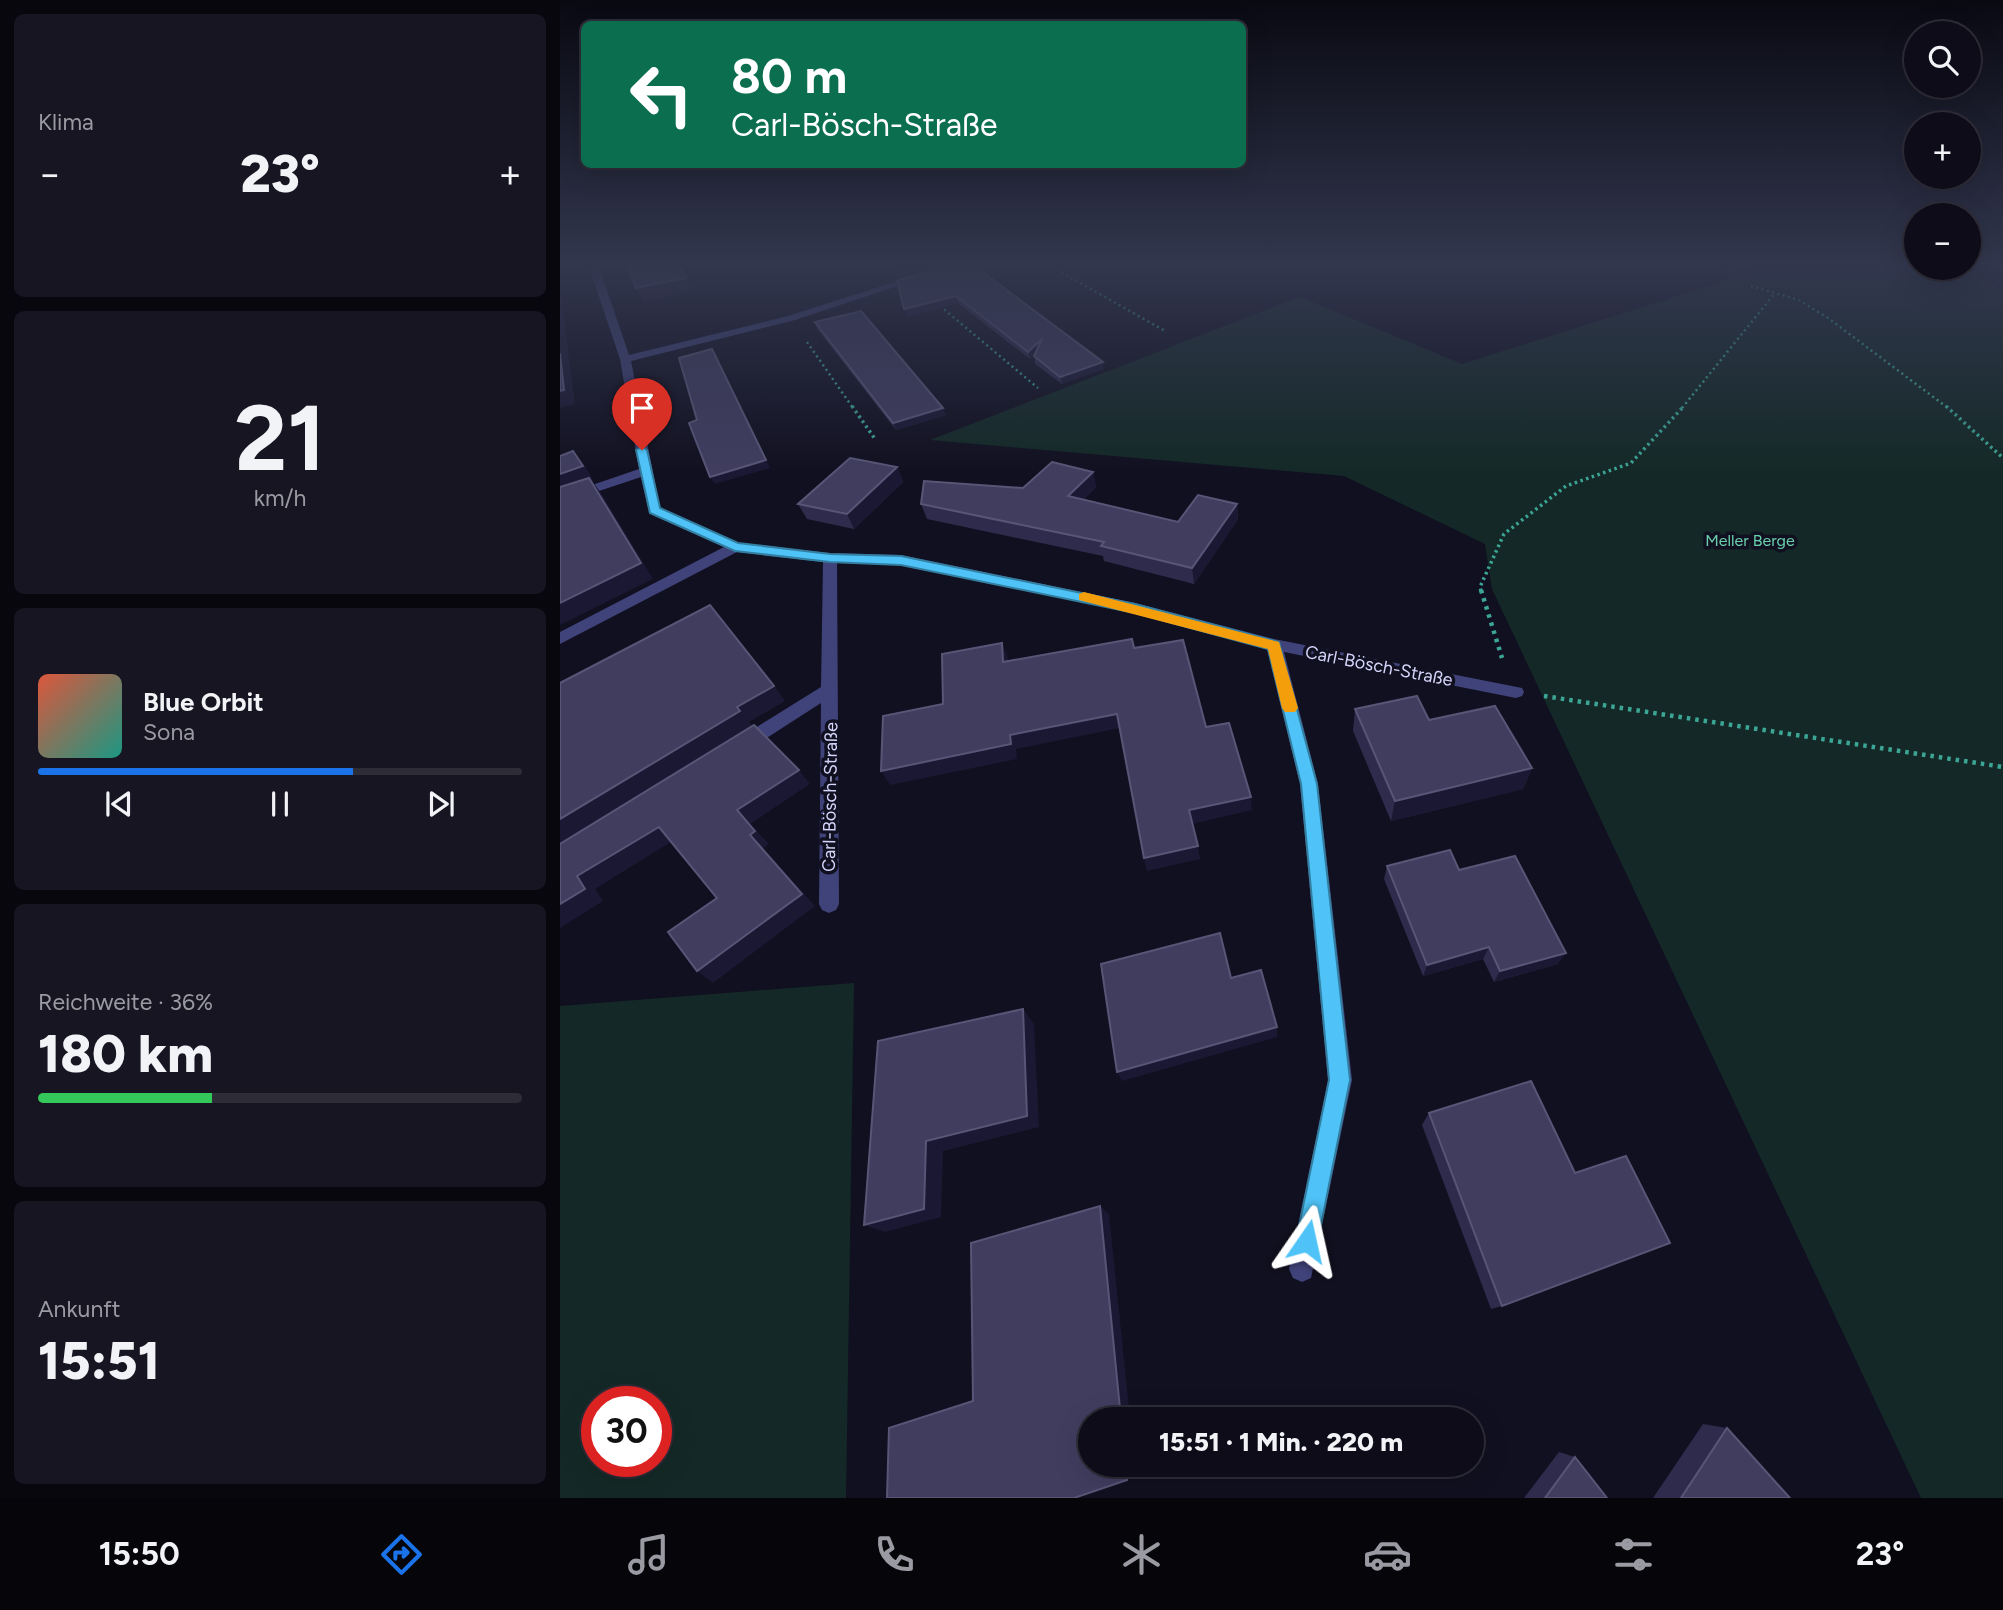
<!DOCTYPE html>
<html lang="de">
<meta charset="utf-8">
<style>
:root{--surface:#0d0c18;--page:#161521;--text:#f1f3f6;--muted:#9a9ba2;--line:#2d2c37;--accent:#1a73e8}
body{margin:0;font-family:Figtree,sans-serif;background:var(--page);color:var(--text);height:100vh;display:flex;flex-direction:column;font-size:26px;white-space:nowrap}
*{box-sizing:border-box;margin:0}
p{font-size:23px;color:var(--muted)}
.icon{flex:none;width:38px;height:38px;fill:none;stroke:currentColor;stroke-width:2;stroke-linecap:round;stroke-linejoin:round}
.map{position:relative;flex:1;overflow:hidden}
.panel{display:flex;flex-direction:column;gap:14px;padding:14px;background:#07070d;width:560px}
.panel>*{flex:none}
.top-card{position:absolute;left:21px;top:21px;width:665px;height:147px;border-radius:10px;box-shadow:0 7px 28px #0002,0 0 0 2px var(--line);background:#0b6e4f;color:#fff;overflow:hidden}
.controls{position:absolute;left:1344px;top:21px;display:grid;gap:14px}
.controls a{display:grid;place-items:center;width:77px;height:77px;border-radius:50%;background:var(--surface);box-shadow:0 7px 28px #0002,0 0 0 2px var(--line);font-size:35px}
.speed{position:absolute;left:21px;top:1386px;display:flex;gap:14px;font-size:35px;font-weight:700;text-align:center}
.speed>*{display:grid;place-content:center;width:91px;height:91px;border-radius:50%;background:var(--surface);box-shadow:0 7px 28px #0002,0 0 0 2px var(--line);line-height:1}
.speed .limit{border:10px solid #d22;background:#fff;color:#111}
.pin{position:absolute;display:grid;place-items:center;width:60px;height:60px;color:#fff;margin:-72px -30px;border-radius:50% 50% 50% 0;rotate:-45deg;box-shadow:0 0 7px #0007}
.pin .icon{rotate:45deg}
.me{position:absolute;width:77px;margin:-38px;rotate:11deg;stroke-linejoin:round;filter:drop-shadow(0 0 5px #0008)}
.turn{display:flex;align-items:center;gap:24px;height:147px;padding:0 35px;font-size:32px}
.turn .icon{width:91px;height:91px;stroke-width:2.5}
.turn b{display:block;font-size:49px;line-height:60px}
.big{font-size:52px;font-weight:800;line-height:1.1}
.panel .tile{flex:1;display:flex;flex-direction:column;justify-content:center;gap:10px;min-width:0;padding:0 24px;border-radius:10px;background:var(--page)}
.panel .dial{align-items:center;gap:0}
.dial b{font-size:91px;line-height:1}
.song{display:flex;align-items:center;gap:21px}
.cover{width:84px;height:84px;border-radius:10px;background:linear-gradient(135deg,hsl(10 70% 55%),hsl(170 70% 35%))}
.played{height:7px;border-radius:4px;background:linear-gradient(90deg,var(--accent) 65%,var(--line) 65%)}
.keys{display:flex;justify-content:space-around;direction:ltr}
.heat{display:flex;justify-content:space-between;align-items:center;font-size:38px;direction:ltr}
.charge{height:10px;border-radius:5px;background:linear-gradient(90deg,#34c759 36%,var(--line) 0)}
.trip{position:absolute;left:518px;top:1407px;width:406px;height:70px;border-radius:35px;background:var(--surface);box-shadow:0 7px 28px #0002,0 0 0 2px var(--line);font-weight:800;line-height:70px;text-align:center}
.tab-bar{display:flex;height:112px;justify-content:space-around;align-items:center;background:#05050a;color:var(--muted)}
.tab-bar .icon{width:49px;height:49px}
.tab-bar .current{color:var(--accent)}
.tab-bar b{font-size:32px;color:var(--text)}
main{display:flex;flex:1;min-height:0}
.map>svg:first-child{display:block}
</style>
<main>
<section class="panel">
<div class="tile"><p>Klima</p>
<div class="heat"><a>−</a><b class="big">23°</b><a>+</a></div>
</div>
<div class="tile dial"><b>21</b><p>km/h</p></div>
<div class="tile">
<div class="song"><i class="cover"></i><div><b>Blue Orbit</b><p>Sona</p></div></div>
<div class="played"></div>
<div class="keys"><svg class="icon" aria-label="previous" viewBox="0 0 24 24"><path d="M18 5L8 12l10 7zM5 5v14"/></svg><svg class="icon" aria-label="pause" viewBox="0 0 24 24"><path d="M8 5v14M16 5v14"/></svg><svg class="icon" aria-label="next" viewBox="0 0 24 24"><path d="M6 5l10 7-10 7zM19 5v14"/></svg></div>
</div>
<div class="tile"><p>Reichweite · 36%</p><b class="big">180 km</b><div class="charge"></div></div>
<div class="tile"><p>Ankunft</p><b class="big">15:51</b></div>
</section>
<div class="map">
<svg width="1443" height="1498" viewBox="0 0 1443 1498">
<rect width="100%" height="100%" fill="#111020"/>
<!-- green -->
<g fill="#142927" fill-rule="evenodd">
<path d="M1194,264h162v4h49l38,24v1206h-82l-429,-909 -7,-45 -141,-68 -414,-36 370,-143 162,67 288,-91z"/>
<path d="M294,983l-8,515h-286v-492zM37,1402h59v59h-59z"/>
</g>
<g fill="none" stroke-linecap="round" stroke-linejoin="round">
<!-- path-far2 -->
<g stroke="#3ca696" stroke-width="2.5" stroke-dasharray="2 3.5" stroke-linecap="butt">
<path d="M487,264l118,67"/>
<path d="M1191,286l48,14 29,18 120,90"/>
<path d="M380,306l98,82"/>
<path d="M247,342l46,66"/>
<path d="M1122,408l93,-115"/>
</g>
<!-- path-far1 -->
<g stroke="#3ca696" stroke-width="3.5" stroke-dasharray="2.5 3.5" stroke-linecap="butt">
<path d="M292,406l23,33"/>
<path d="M1386,406l57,52"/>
<path d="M921,591l-1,-4 24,-53 62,-48 65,-23 53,-57"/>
</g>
<!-- path -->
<g stroke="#3ca696" stroke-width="4.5" stroke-dasharray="3.5 5" stroke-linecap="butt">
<path d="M921,590l21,68"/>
<path d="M984,696l459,71"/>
</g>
<!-- minor -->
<g fill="#40437a" fill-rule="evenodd">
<path d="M28,264h10l31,91 159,-39 163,-52h13l-169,56 -164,41 29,147 78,35 92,10 71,2 234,48 139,36 248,49 2,4 -2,4 -6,2 -232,-46 34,132 34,296 -41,198 -9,4 -9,-4 -4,-9 39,-189 -28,-296 -33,-135 -132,-36 -234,-48 -64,-2 2,341 -3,6 -7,3 -7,-3 -3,-6 2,-201 -73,47h-12l-3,-5 3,-5 85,-53 2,-125 -86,-10 -177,92v-12l164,-85 -75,-34 -8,-36 -81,27v-8l79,-27 -19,-110z"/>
<path d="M1169,264h10l-8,7h-6z"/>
</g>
</g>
<!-- wall -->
<g fill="#2f2b4c">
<path d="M388,264l156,105 -42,15 -27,-20 -1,-9 -4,4 -72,-56 -51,14z"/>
<path d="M255,322l131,93 -50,15 -78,-100z"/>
<path d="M337,467l6,15 -49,47 -47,-10 -9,-15z"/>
<path d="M533,472l3,15 -12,12 94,23 59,-18 1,15 -44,65 -90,-23 -1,-5 -176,-37 -6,-15 102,-16z"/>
<path d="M795,709l74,11 103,48 -9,21 -132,32 -38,-90z"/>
<path d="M827,866l72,4 99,94 -64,18 -11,-23 -60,17 -39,-97z"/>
<path d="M869,1113l73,193 -11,3 -69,-184z"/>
<path d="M1143,1424l24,4 63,70h-137z"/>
<path d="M999,1452l16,5 32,41h-83z"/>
</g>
<!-- shaded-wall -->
<g fill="#1b1833">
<path d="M118,264l15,27 -49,11 -8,-14z"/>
<path d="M337,264h46l-46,14 -4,-13z"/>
<path d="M0,289l15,115 -15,4z"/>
<path d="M396,296l2,7 -51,14 -3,-8z"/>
<path d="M482,339l2,7 -14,13 -2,-7z"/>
<path d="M156,357l54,111 -55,16 -5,-7z"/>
<path d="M543,362l1,7 -42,15 -2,-7z"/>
<path d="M383,408l3,7 -50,15 -3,-7z"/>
<path d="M13,451l12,15 9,16h-1l8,11 52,86 -93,46v-151z"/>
<path d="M337,467l6,15 -49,47 -7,-15z"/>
<path d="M533,472l3,15 -24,24 -4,-15z"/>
<path d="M677,504l1,15 -44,65 -2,-16z"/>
<path d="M442,643l6,15 1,19 -6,-15z"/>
<path d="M214,686l11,15 -36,21 3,4 -192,118v-25l177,-112z"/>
<path d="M557,714l3,14 -104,21 1,10 -127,26 -9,-14 129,-36z"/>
<path d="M972,768l-9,21 -132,32 4,-20z"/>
<path d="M239,770l11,14 -60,40 19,20 -6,4 52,58 -102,77 -16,-12 53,-136 -13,-25z"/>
<path d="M691,797l1,13 -60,14 -3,-14z"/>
<path d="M99,827l15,13 -79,49 8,12 -43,27v-24l17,-28z"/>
<path d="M638,846l2,13 -53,12 -3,-13z"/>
<path d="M929,947l-6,12 -60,17 4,-11z"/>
<path d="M1006,953l-8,11 -64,18 6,-11z"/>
<path d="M463,1009l11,15 5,103 -96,24 -2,66 -56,15 -21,-7z"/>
<path d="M717,1027v10l-155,44 -5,-9z"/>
<path d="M540,1206l9,8 21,205h-9z"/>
<path d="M566,1465h9l1,8 -9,7z"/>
</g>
<!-- building -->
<g fill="#403d5f" stroke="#585577" stroke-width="2">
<path d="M66,264h52l8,14 -50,10z"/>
<path d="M388,264h24l131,98 -43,15 -26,-21 8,-17 -14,13 -72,-56 -52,13 -7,-28z"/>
<path d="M301,311l82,97 -50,15 -78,-101z"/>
<path d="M152,349l54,111 -56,17 -21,-54 8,-3 -18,-62z"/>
<path d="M0,353l4,37 -4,1z"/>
<path d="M13,451l10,15 -23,8v-18z"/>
<path d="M290,458l47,9 -50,47 -49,-10z"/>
<path d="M492,462l41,10 -25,24 110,26 20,-27 39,9 -45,64 -91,-22 3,-4 -183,-38 3,-23 99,7z"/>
<path d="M29,478l52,85 -81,40v-116z"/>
<path d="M150,605l64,81 -37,21 3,4 -180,108v-136z"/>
<path d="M572,639l2,9 49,-8 23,87 23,-4 22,74 -62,13 9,36 -54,12 -27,-144 -107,21 1,9 -130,27 2,-55 60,-12 -1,-50 60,-11 1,19z"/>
<path d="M857,696l12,24 66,-14 37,62 -137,33 -40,-92z"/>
<path d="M194,725l45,45 -62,40 18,21 -5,4 52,59 -105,77 -29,-39 49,-34 -58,-71 -82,49 8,13 -25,15v-60z"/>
<path d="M890,850l9,20 56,-14 51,97 -66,18 -11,-24 -62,18 -40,-99z"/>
<path d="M660,933l11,45 30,-8 16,57 -160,45 -16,-108z"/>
<path d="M463,1009l4,107 -101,25 -2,68 -60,16 14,-184z"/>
<path d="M971,1081l44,92 51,-17 44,87 -168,63 -73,-193z"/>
<path d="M540,1206l21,213h-31v46h36l1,15 -53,18h-187l2,-70 84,-27 -2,-158z"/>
<path d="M1167,1428l63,70h-109z"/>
<path d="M1015,1457l32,41h-62z"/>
</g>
<!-- sky -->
<linearGradient id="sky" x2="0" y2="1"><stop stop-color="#090912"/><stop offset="0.56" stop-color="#32374e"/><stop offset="1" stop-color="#32374e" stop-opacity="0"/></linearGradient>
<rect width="1443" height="473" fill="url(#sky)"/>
<!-- route -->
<path fill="#4fc3f7" stroke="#337fa1" stroke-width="2" d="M82,446l5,4 13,58 78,35 92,11 71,2 234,48 144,38 38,142 33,296 -34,170 -9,3 -8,-3 -3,-9 33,-161 -28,-296 -33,-135 -133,-36 -234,-48 -71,-3 -95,-11 -85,-38 -14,-63z"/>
<!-- slow -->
<path fill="#f59e0b" d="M524,592l195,50 19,66 -3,4h-10l-3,-4 -14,-59 -189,-49v-6z"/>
<g text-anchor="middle" stroke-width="7" stroke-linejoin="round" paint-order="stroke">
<!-- far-park labels -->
<g font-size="16" fill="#69d1ad" stroke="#111020">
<text x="1190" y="546">Meller Berge</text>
</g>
<!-- street labels -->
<g font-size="18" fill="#d5d4fa" stroke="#111020">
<text transform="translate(819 666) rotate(11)" y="6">Carl-Bösch-Straße</text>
<text transform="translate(270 797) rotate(-89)" y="6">Carl-Bösch-Straße</text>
</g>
</g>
</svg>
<div class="controls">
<a><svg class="icon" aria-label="search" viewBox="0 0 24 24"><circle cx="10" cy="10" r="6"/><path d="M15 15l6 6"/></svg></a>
<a>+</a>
<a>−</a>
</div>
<div class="speed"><div class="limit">30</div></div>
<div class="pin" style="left:82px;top:450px;background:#d93025"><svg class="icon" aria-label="arrive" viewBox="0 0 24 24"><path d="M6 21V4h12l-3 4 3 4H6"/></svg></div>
<svg class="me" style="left:747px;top:1241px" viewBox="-20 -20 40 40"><path d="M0-17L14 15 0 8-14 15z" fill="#4fc3f7" stroke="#fff" stroke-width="4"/></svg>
<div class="trip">15:51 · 1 Min. · 220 m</div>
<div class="top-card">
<div class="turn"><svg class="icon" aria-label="left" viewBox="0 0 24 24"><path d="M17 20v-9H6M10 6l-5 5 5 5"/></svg><div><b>80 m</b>Carl-Bösch-Straße</div></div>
</div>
</div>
</main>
<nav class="tab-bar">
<b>15:50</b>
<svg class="icon current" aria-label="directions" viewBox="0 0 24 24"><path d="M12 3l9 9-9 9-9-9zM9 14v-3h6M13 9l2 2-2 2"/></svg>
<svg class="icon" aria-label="music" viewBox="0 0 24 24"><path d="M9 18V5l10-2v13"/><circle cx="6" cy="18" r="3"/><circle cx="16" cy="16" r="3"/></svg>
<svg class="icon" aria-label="phone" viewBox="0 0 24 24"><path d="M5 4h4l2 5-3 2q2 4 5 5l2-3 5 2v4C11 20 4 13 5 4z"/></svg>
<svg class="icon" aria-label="climate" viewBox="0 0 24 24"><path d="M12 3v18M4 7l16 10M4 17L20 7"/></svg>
<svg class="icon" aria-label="car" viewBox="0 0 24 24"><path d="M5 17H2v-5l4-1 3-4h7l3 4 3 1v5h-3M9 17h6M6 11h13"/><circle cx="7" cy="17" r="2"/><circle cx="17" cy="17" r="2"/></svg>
<svg class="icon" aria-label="filters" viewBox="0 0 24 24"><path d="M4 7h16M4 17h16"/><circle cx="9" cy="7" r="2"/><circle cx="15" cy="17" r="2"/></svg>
<b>23°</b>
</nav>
